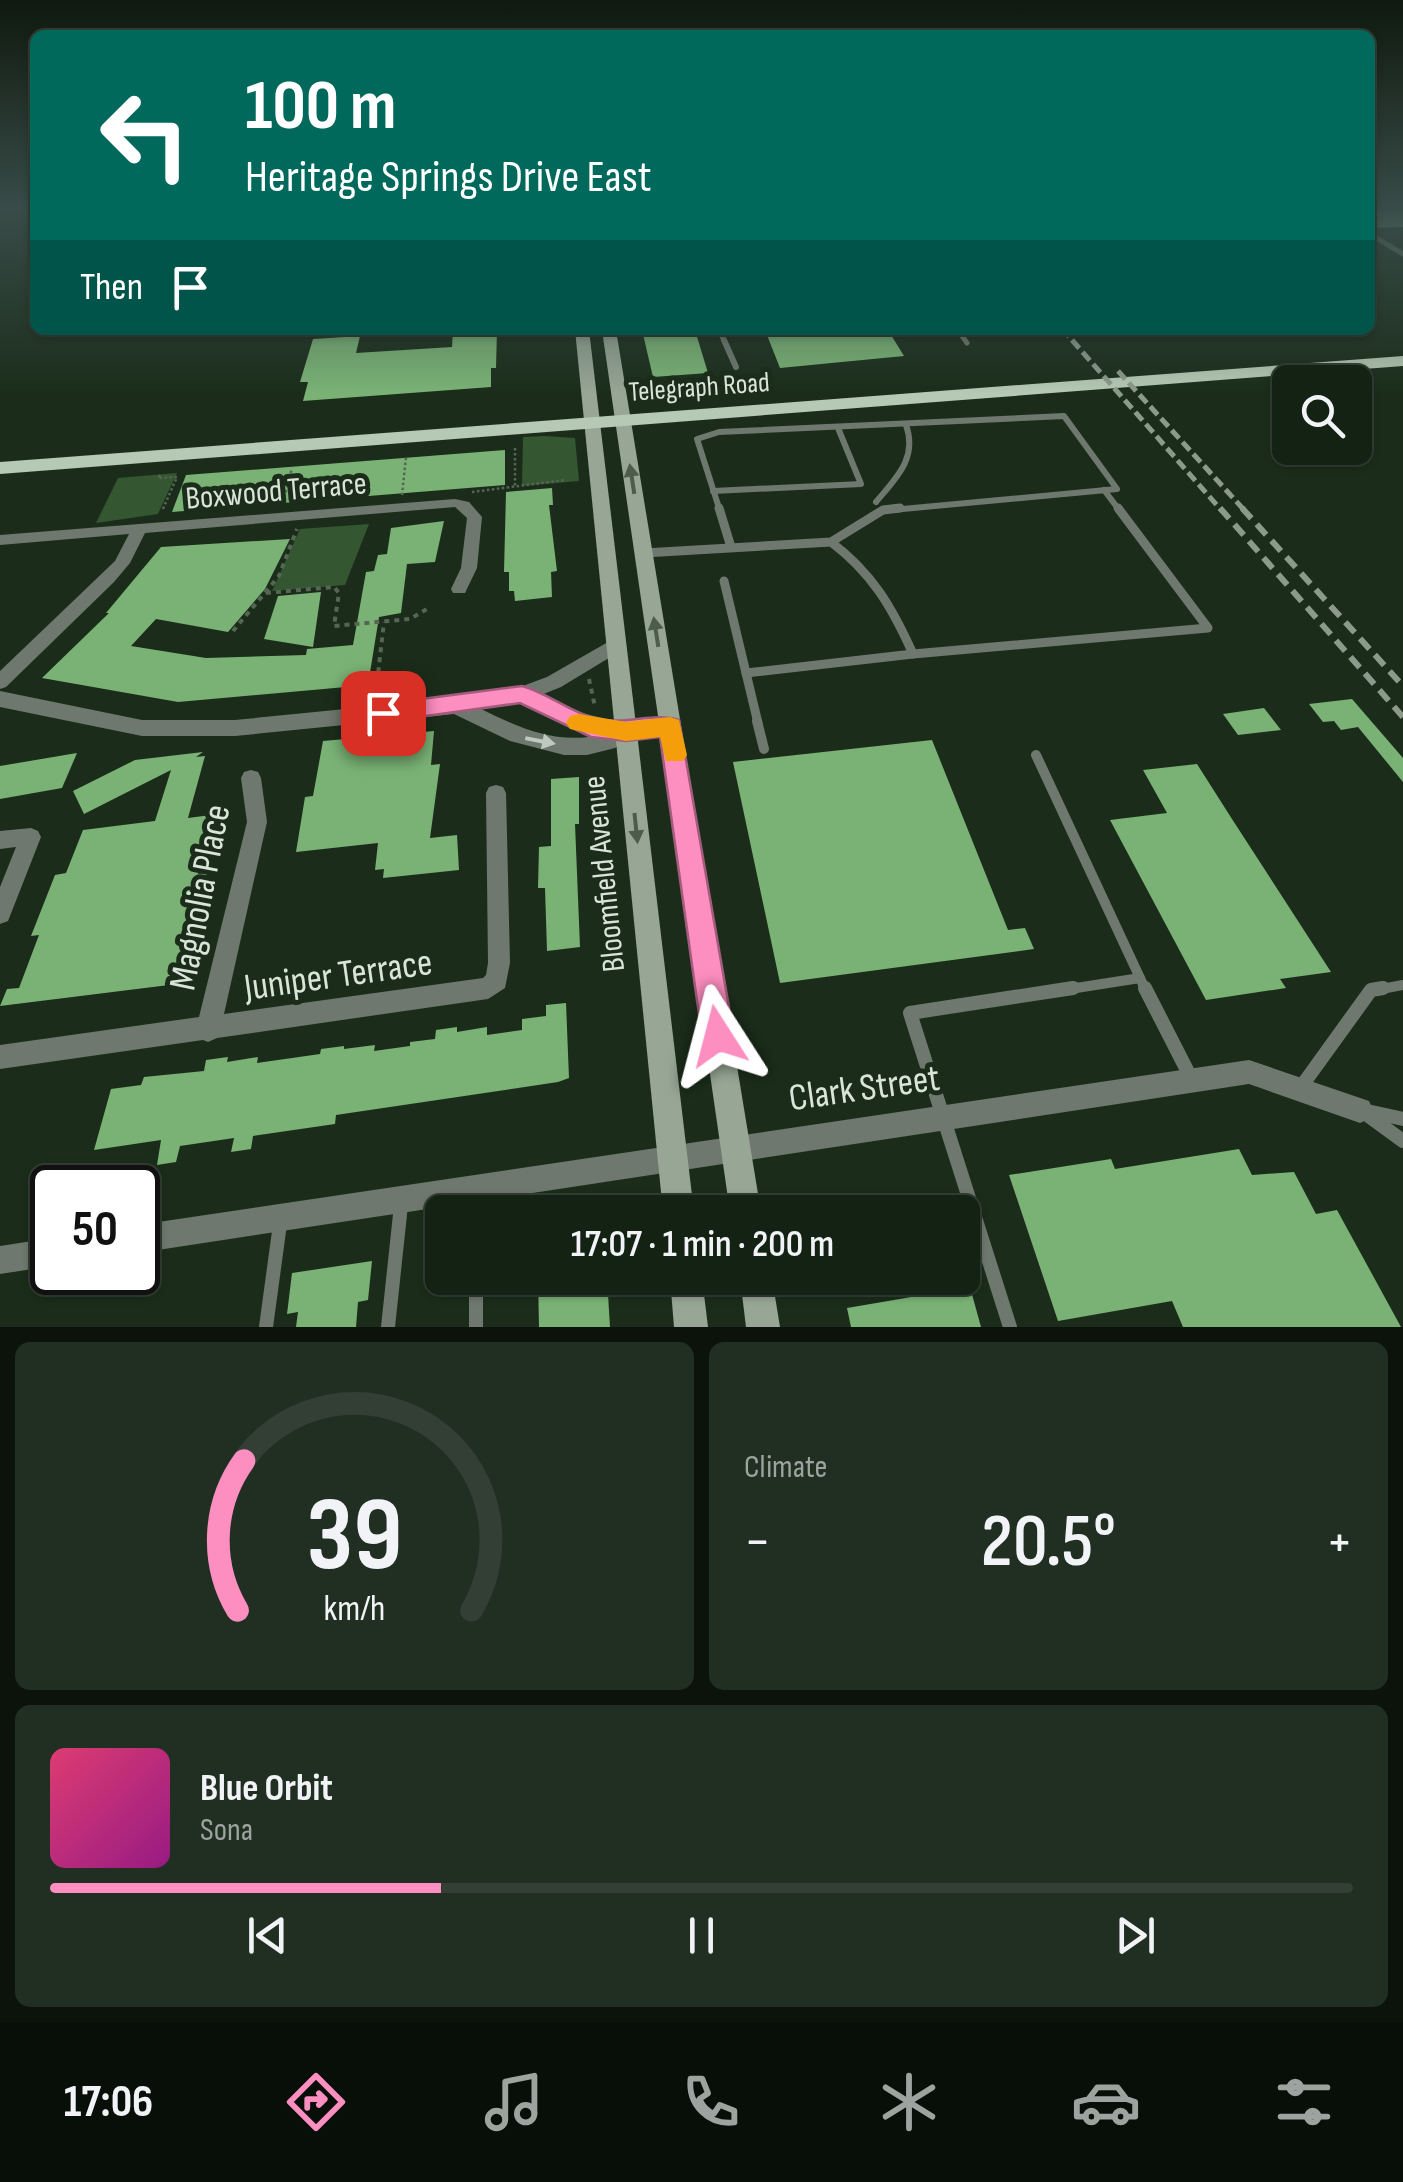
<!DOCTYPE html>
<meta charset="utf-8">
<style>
:root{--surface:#142214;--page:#212f22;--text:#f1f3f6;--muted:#9da4a0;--line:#333f34;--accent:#fd8ec0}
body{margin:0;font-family:"Sofia Sans Condensed",sans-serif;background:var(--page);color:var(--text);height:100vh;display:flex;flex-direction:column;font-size:38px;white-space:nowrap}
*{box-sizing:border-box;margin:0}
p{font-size:32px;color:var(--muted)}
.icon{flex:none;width:55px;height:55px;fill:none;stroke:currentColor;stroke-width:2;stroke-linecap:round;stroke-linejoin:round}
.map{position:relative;height:1327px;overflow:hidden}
.details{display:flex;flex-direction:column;gap:15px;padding:15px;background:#0b130b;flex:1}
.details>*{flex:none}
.top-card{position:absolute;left:30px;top:30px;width:1345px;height:305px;border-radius:15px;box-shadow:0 2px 8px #0004,0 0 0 2px var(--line);background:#00695c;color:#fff;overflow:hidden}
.fabs{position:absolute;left:1272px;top:365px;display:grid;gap:20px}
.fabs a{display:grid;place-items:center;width:100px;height:100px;border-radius:15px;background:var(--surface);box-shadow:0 2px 8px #0004,0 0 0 2px var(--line);font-size:50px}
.speed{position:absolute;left:30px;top:1165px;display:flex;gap:20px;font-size:50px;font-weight:700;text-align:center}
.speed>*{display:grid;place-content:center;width:130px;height:130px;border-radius:50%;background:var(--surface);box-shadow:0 2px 8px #0004,0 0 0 2px var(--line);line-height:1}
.speed .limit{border:5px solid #111;border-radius:15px;background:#fff;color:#111}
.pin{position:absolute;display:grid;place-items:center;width:85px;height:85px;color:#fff;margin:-42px;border-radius:20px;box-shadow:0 5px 15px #0006}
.me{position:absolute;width:110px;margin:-55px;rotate:351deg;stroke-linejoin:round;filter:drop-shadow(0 0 8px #0008)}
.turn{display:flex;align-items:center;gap:35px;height:210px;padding:0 50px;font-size:45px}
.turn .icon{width:130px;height:130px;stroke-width:2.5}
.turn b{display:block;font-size:70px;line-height:85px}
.then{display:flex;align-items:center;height:95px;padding:0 50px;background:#0003;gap:20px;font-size:38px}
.big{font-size:75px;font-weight:600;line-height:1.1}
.details .tile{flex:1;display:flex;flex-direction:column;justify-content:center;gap:15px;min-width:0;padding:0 35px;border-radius:15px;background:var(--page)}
.details .dial{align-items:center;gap:0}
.dial svg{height:260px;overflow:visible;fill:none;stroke:var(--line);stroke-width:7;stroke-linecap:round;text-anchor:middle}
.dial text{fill:var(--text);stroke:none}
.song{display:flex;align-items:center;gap:30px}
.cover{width:120px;height:120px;border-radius:15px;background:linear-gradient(135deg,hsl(340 70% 55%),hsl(310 70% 35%))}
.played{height:10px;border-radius:5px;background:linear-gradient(90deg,var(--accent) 30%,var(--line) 30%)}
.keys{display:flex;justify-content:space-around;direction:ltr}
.heat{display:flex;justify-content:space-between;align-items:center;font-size:55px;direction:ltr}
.details .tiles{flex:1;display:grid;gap:15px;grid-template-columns:1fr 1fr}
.tile:last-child{grid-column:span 2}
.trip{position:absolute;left:425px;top:1195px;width:555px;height:100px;border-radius:15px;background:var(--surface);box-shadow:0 2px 8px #0004,0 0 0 2px var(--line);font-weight:600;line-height:100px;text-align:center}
.tab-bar{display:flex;height:160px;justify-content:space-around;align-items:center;background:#080e08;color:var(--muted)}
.tab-bar .icon{width:70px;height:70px}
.tab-bar .selected{color:var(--accent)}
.tab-bar b{font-size:45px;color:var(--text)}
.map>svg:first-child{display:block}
</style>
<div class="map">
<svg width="1403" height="1327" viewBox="0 0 1403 1327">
<rect width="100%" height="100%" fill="#1b2d1a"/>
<!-- green -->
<g fill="#345631">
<path d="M545,436l30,2 4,43 -57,5 1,-49z"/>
<path d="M177,473l-19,41 -62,9 22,-45z"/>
<path d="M369,524l-24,61 -73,6 28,-62z"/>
</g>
<!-- building -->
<g fill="#7ab275">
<path d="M1370,208h33v19l-33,1z"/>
<path d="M453,330h44l-1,38h-5v19l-188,14 5,-19h-8l13,-43 47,-3 -4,17 96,-6z"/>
<path d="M642,330h53l13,43 -55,4z"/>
<path d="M765,330h123l16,26 -124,12z"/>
<path d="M505,450v35l-333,27 14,-37z"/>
<path d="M552,488l1,17h-4l8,66 -6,1 1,25 -37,4 -1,-10h-5v-19h-5l2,-80z"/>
<path d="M444,521l-9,41 -28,2 -6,49 -22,4 -11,68 -190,17 -136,-24 67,-65h-3l55,-66 129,-8 -25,50 -37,43 -72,-13 -25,27 75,12 100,-3 1,-6 46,-4 13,-73 8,-1 4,-16 9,-1 4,-26z"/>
<path d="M321,592l-8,55 -49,-8 14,-43z"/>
<path d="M1352,699l51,59v24l-45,-55 -17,3 -7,-9 -11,1 -14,-18z"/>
<path d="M1264,708l17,22 -43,5 -15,-21z"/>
<path d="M434,731l-3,34 9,-1 -10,74 27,-3 2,35 -76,8 1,-9 -9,1 3,-27 -82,9 9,-55 8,-1 10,-55z"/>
<path d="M932,740l76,190 17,-2 9,21 -254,34 -47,-221z"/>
<path d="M203,752l-7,5 9,-1 -17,62 23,-3 -13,59 9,-1 -30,111 -177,22 7,-17 12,-1 20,-53 -8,1 24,-61 11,-2 17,-43 72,-9 16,-51 -87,44 -11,-23 62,-31z"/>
<path d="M77,753l-15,35 -62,11v-33z"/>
<path d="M1197,764l35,55 99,153 -51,7 6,9 -80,12 -96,-180 57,-7 -24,-43z"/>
<path d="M579,777v47h-4l5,123 -33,4 -2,-63h-7l1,-41 12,-1v-67z"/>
<path d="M566,1003l3,75 -11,4 -222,33 -1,9 -82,12 -2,13 -20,3 3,-14 -54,8 -4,16 -19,3 4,-25 -67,10 17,-61 30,-4 3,-8 60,-6 2,-11 22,-3 -1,5 31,-5 -1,6 63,-9 1,-5 23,-3v3l31,-4 -1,6 36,-5v-4l25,-3 1,-9 21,-3v5l30,-5v8l35,-5v-11l24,-3v-11z"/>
<path d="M1239,1149l13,26 42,-3 22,42 21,-4 64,117h-218l-11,-26 -114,20 -49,-146 102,-16 4,10z"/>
<path d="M372,1261l-4,39 -10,2 -2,25h-60l2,-15 -11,2 5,-41z"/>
<path d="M538,1278h69l3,49h-71z"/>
<path d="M970,1287l11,40h-130l-4,-19z"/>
</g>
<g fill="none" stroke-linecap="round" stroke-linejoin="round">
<!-- path-far1 -->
<g stroke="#566655" stroke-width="2.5" stroke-dasharray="2.5 2.5" stroke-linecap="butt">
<path d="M515,448v39"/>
<path d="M160,475l-2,3 19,-1 -15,34"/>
<path d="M472,492l93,-12"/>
<path d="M402,495l4,-38"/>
<path d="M283,502l9,-34"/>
</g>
<!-- path -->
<g stroke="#566655" stroke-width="4" stroke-dasharray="5 5" stroke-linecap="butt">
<path d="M266,593l68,-6 5,6 -5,33 76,-7 17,-10"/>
<path d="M233,631l46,-55 18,-47"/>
<path d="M589,679l6,28"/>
<path d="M376,692l8,-70"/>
</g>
<!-- service-far4 -->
<g stroke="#6f786e" stroke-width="5">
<path d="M1370,234l33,20"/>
<path d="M719,330l6,13"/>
<path d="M958,330l9,13"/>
</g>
<!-- service-far3 -->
<g stroke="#6f786e" stroke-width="6">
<path d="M724,340l12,27"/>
<path d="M1104,490l16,21"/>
<path d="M713,491l148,-7 -23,-56"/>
<path d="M876,502c20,-24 42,-44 30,-77"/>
<path d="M720,511l-23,-72 22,-7 345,-16 53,73 -236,22"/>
</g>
<!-- service-far2 -->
<g stroke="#6f786e" stroke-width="9">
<path d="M719,508l12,39"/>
<path d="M831,542c41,31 61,65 82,112l295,-26 -90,-120"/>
<path d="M644,553l187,-11 52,-32 17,-2"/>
<path d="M724,581l22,92 167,-19"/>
<path d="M746,673l12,50"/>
</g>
<!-- service-far1 -->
<g stroke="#6f786e" stroke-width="10">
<path d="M757,721l7,28"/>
<path d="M1036,755l104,223"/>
<path d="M1057,991l83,-13 6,13"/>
<path d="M1371,991l32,-6"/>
</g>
<!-- service -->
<g stroke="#6f786e" stroke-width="14">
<path d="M1145,988l45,88"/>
<path d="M1301,1087l70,-97 12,-2"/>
<path d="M1362,1111l41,30"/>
<path d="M1367,1111l36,8"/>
<path d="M476,1190v22"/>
<path d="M476,1278v49"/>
<path d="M266,1327l14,-103"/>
<path d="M388,1327l13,-122"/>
<path d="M1010,1327l-100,-314 163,-25"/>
</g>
<!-- minor -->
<g fill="#6f786e" fill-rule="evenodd">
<path d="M455,499l14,3 13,15 -5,51 -12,25h-12l-2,-4 10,-21 6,-50 -12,-11 -310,26 -15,30 -16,19 -108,105 -6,2v-18l115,-110 14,-27 -129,11v-10z"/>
<path d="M251,770l7,2 3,6 6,44 -43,192 259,-36 3,-3 2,-12 -2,-170 3,-6 7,-2 7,2 3,6 4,170 -5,25 -17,11 -271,39 -9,4 -5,-2 -203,29v-24l199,-28 48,-195 -6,-44 3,-6z"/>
<path d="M31,828l7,3 3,6 -33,84 -8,3v-37l16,-40 -16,2v-18z"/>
<path d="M1249,1060l120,41 4,9 -4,9 -9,4 -111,-39 -1111,169v-28z"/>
<path d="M52,1238v28l-52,8v-28z"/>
</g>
<!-- tertiary -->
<path fill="#6f786e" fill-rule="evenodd" d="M615,638l7,2 3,5 -3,5 -61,37 -20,8c28,14 55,25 87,26 16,0 34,-5 50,-1l3,6 -3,6 -45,5 -18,11 -28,7h-23l-54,-14 -56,-27 -219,22h-93l-142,-29v-16l142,29h93l222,-22 63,-11 27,-10zM520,702l50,24 33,8c-43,12 -84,-6 -122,-25z"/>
<!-- secondary -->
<g fill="#97a695" fill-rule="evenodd">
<path d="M575,330h14l105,882h-31z"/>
<path d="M602,330h14l145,882h-31z"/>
<path d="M670,1278h32l6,49h-34z"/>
<path d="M740,1278h32l8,49h-34z"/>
</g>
<!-- primary -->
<path fill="#b6c9b4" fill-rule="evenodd" d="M1403,356v10l-1403,108v-12z"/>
<!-- rail-far2 -->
<path stroke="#8c9a8b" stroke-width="4" stroke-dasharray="9 5" stroke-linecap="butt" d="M1063,330l11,13"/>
<!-- rail-far1 -->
<g stroke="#8c9a8b" stroke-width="5" stroke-dasharray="11 5" stroke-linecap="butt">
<path d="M1072,340l150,171"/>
<path d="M1118,371l127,140"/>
</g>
<!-- rail -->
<g stroke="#8c9a8b" stroke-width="6" stroke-dasharray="14 8" stroke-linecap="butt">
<path d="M1220,508l183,209"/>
<path d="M1242,508l161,178"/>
</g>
</g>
<!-- one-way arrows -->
<defs><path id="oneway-solid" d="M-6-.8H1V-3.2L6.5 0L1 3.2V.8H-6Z" transform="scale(2.5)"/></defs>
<g fill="#4d5d4b">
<use href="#oneway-solid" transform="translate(632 479) rotate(-99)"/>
<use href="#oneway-solid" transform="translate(656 632) rotate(-99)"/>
<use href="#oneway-solid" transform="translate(636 828) rotate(84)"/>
</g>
<use fill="#bfcabe" href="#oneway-solid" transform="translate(540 741) rotate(11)"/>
<!-- sky -->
<linearGradient id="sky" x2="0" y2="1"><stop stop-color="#0f190e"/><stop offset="0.53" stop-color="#394c49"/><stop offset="1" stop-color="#394c49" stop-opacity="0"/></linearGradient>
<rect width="1403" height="394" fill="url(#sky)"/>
<!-- route -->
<path fill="#fd8ec0" stroke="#a45c7d" stroke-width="2.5" d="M522,686c26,7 49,27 75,33 27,6 57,-7 82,1l55,316 -5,11 -11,4 -11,-4 -5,-11 -42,-299 -34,4 -35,-4 -71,-34 -137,19 -12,-9 12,-9z"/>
<!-- slow -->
<path fill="#f59e0b" d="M579,714l47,8 44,-5 9,3 8,35 -4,6h-17l-6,-24 -34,4 -56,-12 -4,-6 4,-7z"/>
<g text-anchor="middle" stroke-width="10" stroke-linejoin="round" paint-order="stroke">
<!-- far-street labels -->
<g font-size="28" fill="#dae5d9" stroke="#1b2d1a">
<text transform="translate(699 386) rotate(-4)" y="10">Telegraph Road</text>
</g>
<!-- street labels -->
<g font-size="32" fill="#dae5d9" stroke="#1b2d1a">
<text transform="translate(276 490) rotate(-5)" y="11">Boxwood Terrace</text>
<text transform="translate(603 874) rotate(-96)" y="11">Bloomfield Avenue</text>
</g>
<!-- near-street labels -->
<g font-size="38" fill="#dae5d9" stroke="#1b2d1a">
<text transform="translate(199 897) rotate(-79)" y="13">Magnolia Place</text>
<text transform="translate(338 974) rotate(-8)" y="13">Juniper Terrace</text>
<text transform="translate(864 1087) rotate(-8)" y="13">Clark Street</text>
</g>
</g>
</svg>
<div class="fabs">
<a><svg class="icon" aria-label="search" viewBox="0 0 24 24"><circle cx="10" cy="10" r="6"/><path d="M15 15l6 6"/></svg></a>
</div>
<div class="speed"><div class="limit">50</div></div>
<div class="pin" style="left:383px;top:713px;background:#d93025"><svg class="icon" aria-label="arrive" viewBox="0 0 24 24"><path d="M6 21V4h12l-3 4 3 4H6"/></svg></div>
<svg class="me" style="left:718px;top:1036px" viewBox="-20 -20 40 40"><path d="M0-17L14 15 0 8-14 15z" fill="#fd8ec0" stroke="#fff" stroke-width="4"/></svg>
<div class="trip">17:07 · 1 min · 200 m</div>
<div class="top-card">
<div class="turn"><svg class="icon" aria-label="left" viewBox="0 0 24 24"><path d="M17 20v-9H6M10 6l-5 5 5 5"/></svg><div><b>100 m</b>Heritage Springs Drive East</div></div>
<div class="then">Then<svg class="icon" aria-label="arrive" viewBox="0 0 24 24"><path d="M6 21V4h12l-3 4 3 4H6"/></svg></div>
</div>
</div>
<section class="details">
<div class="tiles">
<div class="tile dial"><svg viewBox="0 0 100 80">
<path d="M14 69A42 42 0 1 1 86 69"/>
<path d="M14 69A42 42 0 0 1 16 23" stroke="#fd8ec0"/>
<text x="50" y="56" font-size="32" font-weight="700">39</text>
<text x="50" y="72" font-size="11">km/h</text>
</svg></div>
<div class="tile"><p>Climate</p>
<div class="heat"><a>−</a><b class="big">20.5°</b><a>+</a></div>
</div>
<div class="tile">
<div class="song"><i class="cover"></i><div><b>Blue Orbit</b><p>Sona</p></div></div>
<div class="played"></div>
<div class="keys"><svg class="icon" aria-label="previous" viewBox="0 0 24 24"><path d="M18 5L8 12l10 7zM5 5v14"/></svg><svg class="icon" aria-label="pause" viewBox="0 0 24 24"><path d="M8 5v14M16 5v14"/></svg><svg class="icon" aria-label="next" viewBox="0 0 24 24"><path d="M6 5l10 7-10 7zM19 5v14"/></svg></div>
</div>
</div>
</section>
<nav class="tab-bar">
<b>17:06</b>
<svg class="icon selected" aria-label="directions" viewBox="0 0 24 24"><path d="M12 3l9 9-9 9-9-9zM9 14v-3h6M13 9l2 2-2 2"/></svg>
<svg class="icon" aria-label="music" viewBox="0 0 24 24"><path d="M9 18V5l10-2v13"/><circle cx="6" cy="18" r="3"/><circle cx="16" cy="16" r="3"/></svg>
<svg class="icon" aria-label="phone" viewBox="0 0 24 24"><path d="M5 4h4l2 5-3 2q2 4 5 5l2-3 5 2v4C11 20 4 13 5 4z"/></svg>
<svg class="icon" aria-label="climate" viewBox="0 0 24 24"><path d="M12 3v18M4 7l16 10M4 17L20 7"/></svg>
<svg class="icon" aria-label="car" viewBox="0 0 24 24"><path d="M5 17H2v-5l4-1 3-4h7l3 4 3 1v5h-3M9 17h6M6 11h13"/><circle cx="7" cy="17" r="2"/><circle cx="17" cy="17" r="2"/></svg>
<svg class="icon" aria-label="filters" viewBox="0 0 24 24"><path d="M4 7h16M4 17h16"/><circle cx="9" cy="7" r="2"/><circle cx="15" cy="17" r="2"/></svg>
</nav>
